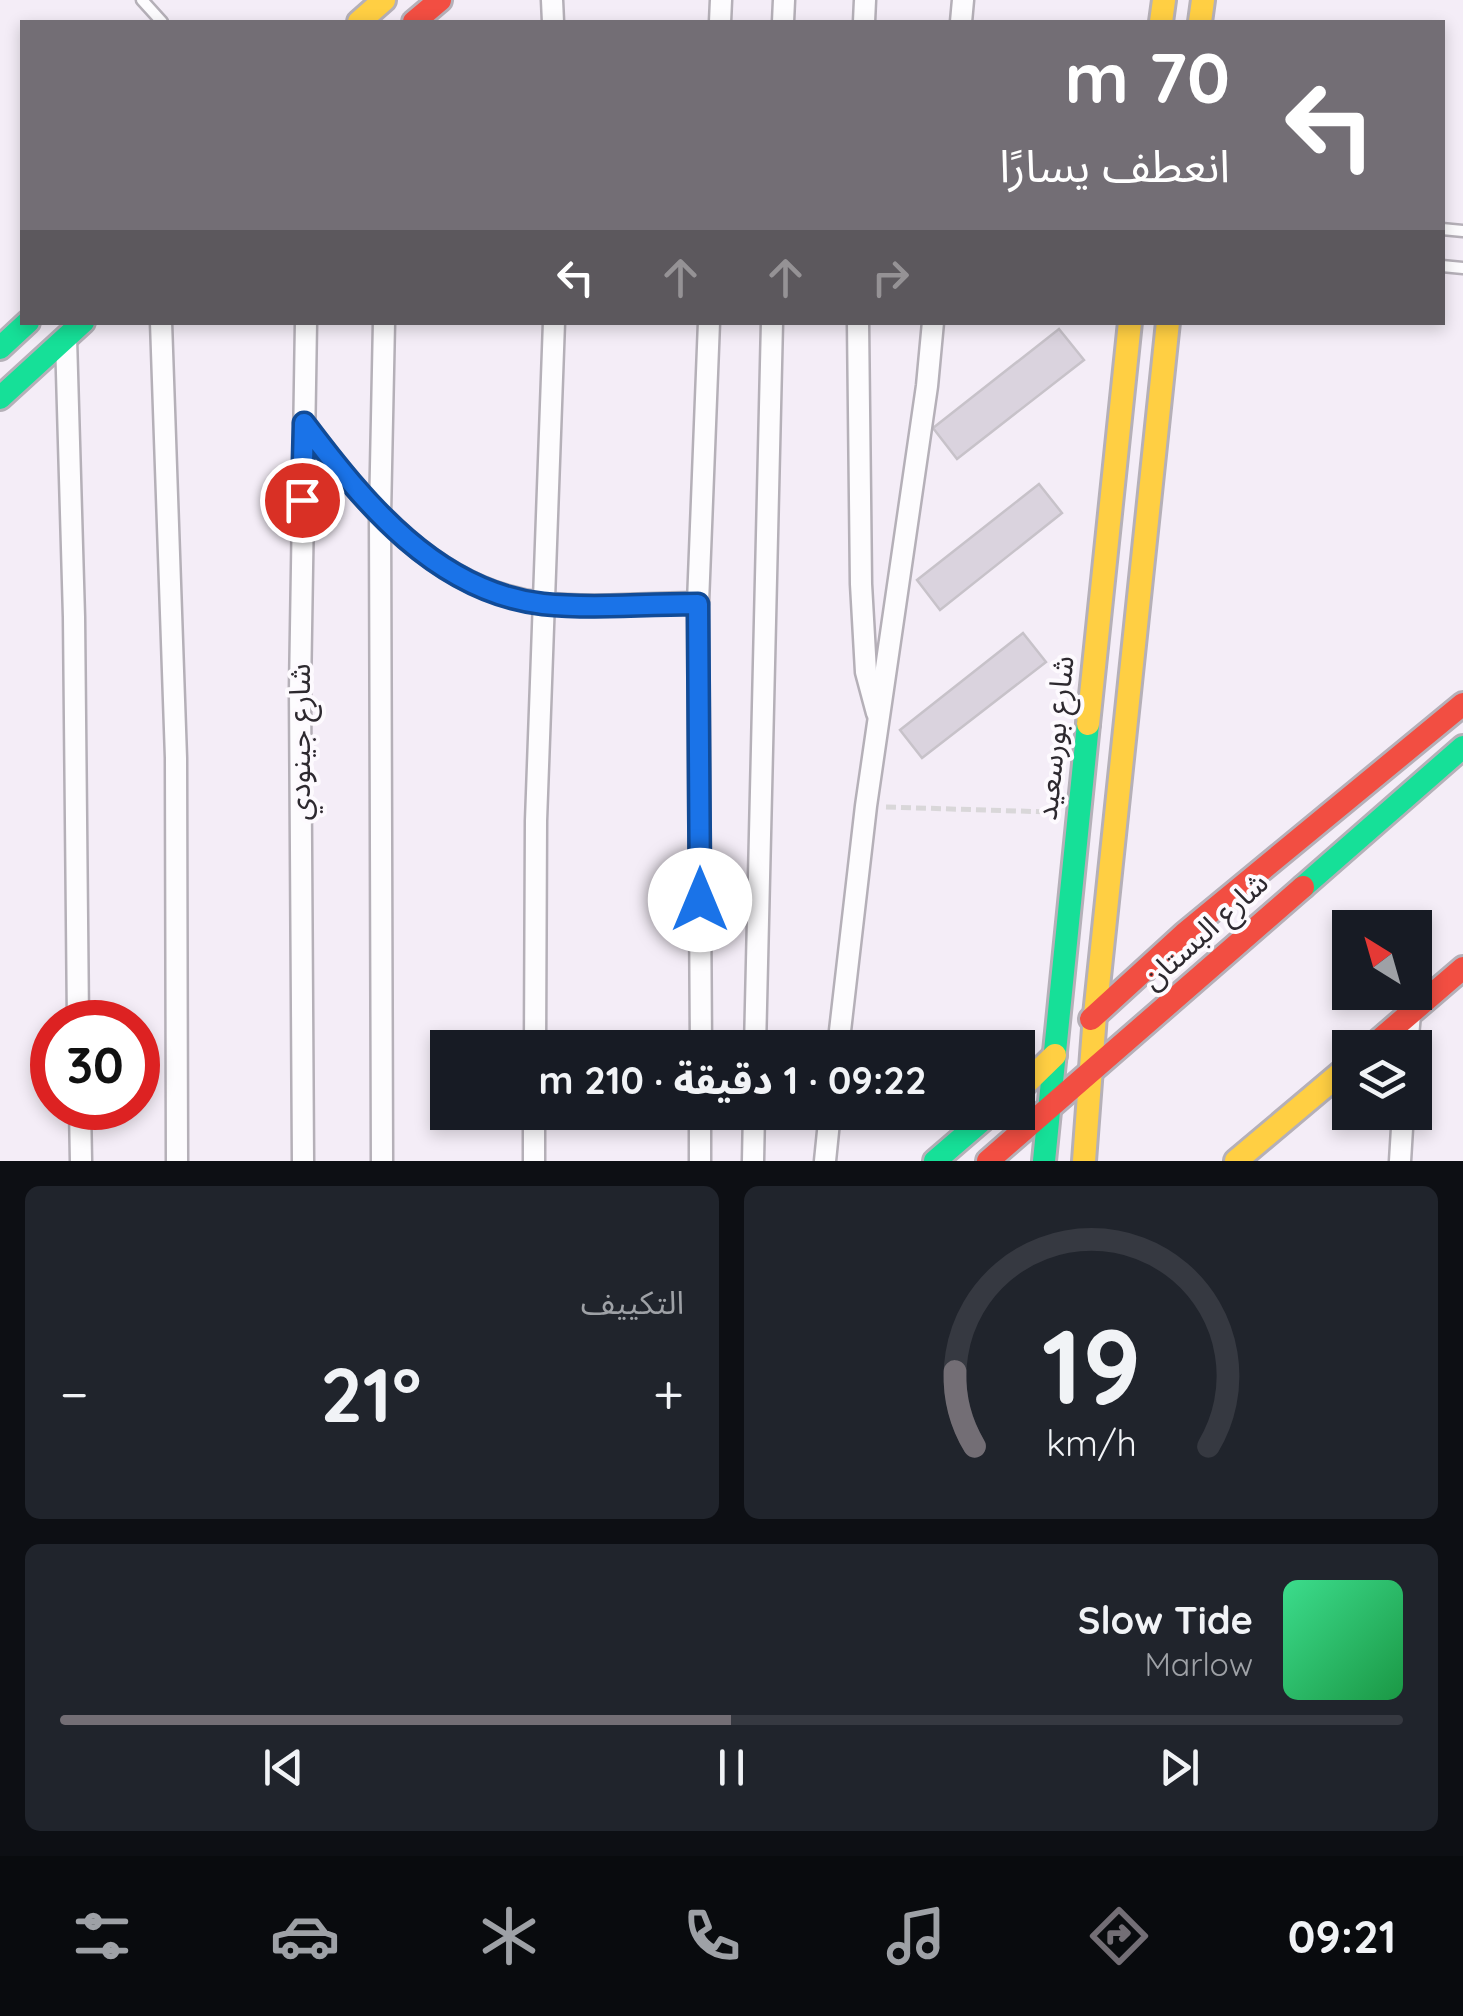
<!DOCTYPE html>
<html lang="ar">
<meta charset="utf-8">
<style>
:root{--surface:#171b24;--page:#20242c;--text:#f1f3f6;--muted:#9ea1a6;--line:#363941;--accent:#736e75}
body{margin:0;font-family:Quicksand,"Noto Sans Arabic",sans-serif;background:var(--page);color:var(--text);direction:rtl;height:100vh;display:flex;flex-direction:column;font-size:38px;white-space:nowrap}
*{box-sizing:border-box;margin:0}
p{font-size:32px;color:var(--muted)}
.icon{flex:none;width:55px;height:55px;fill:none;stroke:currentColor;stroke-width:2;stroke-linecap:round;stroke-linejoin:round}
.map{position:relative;height:1161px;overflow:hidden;direction:ltr}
.panel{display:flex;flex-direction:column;gap:25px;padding:25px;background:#0d0f14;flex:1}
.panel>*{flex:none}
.top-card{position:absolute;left:20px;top:20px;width:1425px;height:305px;border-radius:0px;box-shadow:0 5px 15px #0003;direction:rtl;background:#736e75;color:#fff;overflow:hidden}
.needle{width:65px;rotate:323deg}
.controls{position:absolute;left:1332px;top:910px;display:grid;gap:20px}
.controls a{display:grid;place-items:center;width:100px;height:100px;border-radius:0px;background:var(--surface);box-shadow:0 5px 15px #0003;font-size:50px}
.speed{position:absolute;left:30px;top:1000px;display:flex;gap:20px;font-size:50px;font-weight:700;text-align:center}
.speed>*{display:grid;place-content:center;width:130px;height:130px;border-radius:50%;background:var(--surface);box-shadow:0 5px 15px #0003;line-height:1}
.speed .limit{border:15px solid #d22;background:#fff;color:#111}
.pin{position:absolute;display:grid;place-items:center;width:85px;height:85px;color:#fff;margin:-42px;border:5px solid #fff;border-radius:50%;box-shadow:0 2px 10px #0007}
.me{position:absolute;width:110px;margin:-55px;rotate:0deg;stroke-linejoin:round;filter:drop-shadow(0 0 8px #0008)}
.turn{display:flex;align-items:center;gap:35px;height:210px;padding:0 50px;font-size:45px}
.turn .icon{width:130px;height:130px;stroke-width:2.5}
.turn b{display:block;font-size:70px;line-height:85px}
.lanes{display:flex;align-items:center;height:95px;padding:0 50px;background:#0003;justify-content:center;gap:50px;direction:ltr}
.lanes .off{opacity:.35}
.big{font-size:75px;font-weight:800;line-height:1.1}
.panel .widget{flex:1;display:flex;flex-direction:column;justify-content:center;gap:15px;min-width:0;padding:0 35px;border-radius:15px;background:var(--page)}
.panel .dial{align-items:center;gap:0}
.dial svg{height:260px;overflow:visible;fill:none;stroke:var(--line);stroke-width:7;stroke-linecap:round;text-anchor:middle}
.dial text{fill:var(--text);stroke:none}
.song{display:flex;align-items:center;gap:30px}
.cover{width:120px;height:120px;border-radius:15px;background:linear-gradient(135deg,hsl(150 70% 55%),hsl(140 70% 35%))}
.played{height:10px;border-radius:5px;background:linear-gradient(90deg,var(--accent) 50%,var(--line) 50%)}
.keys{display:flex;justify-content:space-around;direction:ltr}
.heat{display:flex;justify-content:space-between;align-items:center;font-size:55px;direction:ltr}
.panel .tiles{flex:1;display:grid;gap:25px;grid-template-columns:1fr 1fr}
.widget:last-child{grid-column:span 2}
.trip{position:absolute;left:430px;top:1030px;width:605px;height:100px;border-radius:0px;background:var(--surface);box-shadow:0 5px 15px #0003;font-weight:800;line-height:100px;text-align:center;direction:rtl}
.dock{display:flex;height:160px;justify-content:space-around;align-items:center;background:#090b0e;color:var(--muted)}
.dock .icon{width:70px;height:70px}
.dock .active{color:var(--accent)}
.dock b{font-size:45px;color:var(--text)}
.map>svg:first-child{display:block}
</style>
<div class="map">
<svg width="1463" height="1161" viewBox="0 0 1463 1161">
<rect width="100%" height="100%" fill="#f4edf7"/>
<!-- building -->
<g fill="#dad3de" stroke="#c7c2c9" stroke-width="2.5">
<path d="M1059,329l25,31 -127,99 -24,-31z"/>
<path d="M1039,484l23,29 -122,97 -23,-30z"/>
<path d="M1023,633l23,29 -124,96 -22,-28z"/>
</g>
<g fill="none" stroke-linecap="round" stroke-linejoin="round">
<!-- lane casing -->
<g stroke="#b5b0b8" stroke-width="15">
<g id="lane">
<path d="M142,0l20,22"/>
<path d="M1442,229l21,2"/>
<path d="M1442,266l21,2"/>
</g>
</g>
<!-- street casing -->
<g stroke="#b5b0b8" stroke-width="25">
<g id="street">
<path d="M552,0l1,22"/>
<path d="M720,22l1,-22"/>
<path d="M783,22l1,-22"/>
<path d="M864,22l1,-22"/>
<path d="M961,22l2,-22"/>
<path d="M161,322l15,436 1,403"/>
<path d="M858,322l3,262 5,88 11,41"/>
<path d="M66,338l8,279 4,405"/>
<path d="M304,423c60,80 133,169 239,180 51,6 104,0 155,0"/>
<path d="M535,1048l1,-227 18,-499"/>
<path d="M701,1048l-3,-445 11,-281"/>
<path d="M755,1048l17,-726"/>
<path d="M838,1048l28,-242 61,-420 6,-64"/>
<path d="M1407,1048l3,-34"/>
<path d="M80,1108l1,53"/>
<path d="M303,1161l-3,-470 6,-369"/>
<path d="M382,1161l-2,-646 4,-193"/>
<path d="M534,1161v-49"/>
<path d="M700,1161v-49"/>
<path d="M753,1161l1,-49"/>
<path d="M825,1161l5,-49"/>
<path d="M1400,1161l3,-49"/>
</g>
</g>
<!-- fast casing -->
<g stroke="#b5b0b8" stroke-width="28">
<g id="fast">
<path d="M0,348l28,-26"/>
<path d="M0,398l83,-76"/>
<path d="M1303,887l160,-140"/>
<path d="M935,1161l57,-49"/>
<path d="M1044,1161l44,-437"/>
</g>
</g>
<!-- slow casing -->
<g stroke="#b5b0b8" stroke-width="28">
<g id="slow">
<path d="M359,22l25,-22"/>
<path d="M1161,22l3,-22"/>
<path d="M1200,22l3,-22"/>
<path d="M1088,724l42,-402"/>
<path d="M1018,1091l37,-36"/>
<path d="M1084,1161l11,-146 73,-693"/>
<path d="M1236,1161l114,-96"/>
</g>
</g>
<!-- jam casing -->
<g stroke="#b5b0b8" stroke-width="28">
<g id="jam">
<path d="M414,22l26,-22"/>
<path d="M1091,1019l93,-85 279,-230"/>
<path d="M1370,1048l93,-80"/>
<path d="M988,1161l315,-274"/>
</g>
</g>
<!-- path -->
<path stroke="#d9d7d9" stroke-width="5" stroke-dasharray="10 5" stroke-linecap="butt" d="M886,807l164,5"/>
<!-- lane -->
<use href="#lane" stroke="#fdfcfe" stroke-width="10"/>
<!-- street -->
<use href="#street" stroke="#fdfcfe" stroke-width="20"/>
<!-- fast -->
<use href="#fast" stroke="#16e098" stroke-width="22"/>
<!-- slow -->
<use href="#slow" stroke="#ffcf43" stroke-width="22"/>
<!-- jam -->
<use href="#jam" stroke="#f24e42" stroke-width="22"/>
</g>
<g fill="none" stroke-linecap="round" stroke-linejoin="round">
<!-- route casing -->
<g stroke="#114b97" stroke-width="25">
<path id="route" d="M302,500l2,-77c60,80 133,169 239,181 50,5 104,0 155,0l2,296"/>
</g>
<!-- route -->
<use href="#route" stroke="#1a73e8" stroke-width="18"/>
</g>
<g text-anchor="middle" stroke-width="8" stroke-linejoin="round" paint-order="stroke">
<!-- street labels -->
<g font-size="30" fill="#2d292f" stroke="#fdfafe">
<text transform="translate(1055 738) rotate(-84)" y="10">شارع بورسعيد</text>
<text transform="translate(300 742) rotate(-90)" y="10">شارع جينودي</text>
<text transform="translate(1205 931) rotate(-42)" y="10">شارع البستان</text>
</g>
</g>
</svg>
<div class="controls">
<a><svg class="needle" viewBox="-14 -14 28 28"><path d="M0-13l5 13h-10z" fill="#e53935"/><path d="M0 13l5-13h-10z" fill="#9ea1a6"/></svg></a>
<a><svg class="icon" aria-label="layers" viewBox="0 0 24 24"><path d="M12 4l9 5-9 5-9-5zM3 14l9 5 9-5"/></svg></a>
</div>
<div class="speed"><div class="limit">30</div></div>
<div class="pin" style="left:302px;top:500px;background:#d93025"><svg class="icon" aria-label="arrive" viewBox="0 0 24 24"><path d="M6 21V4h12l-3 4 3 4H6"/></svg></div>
<svg class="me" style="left:700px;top:900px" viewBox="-20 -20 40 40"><circle r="19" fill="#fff"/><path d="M0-13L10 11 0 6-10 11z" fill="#1a73e8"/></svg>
<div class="trip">09:22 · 1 دقيقة · 210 m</div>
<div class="top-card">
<div class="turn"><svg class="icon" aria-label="left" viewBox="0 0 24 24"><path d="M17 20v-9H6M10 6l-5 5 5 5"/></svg><div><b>70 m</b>انعطف يسارًا</div></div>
<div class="lanes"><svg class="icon" aria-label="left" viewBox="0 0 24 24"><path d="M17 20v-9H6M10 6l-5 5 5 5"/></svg><svg class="icon off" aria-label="ahead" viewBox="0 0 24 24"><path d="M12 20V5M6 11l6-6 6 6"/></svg><svg class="icon off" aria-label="ahead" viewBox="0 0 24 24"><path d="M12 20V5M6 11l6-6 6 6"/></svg><svg class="icon off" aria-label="right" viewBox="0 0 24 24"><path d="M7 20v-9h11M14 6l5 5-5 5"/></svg></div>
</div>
</div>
<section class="panel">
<div class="tiles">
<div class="widget dial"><svg viewBox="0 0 100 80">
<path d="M14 69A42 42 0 1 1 86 69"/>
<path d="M14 69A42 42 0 0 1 8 46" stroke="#736e75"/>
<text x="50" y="56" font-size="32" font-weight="700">19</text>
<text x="50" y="72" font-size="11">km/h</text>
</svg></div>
<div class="widget"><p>التكييف</p>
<div class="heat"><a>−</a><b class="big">21°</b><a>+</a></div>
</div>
<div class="widget">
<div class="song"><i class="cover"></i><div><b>Slow Tide</b><p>Marlow</p></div></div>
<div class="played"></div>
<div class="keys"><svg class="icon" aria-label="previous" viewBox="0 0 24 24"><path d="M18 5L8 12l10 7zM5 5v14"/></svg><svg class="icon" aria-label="pause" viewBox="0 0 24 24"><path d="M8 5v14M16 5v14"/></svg><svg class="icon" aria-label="next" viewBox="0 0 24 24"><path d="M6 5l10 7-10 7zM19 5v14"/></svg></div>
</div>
</div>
</section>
<nav class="dock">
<b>09:21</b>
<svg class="icon active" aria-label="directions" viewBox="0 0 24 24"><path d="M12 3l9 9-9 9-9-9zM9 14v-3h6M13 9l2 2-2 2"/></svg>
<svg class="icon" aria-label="music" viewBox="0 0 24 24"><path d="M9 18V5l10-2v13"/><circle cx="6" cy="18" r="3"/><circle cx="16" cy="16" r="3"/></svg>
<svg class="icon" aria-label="phone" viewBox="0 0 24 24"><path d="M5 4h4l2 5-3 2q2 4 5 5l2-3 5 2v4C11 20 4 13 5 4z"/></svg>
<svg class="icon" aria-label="climate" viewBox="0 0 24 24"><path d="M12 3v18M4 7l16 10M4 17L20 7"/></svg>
<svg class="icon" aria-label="car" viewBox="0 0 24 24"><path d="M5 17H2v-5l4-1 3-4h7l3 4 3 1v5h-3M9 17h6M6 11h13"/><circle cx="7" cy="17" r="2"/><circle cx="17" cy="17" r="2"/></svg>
<svg class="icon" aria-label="filters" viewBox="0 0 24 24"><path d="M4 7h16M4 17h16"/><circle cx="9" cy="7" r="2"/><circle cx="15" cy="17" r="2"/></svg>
</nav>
